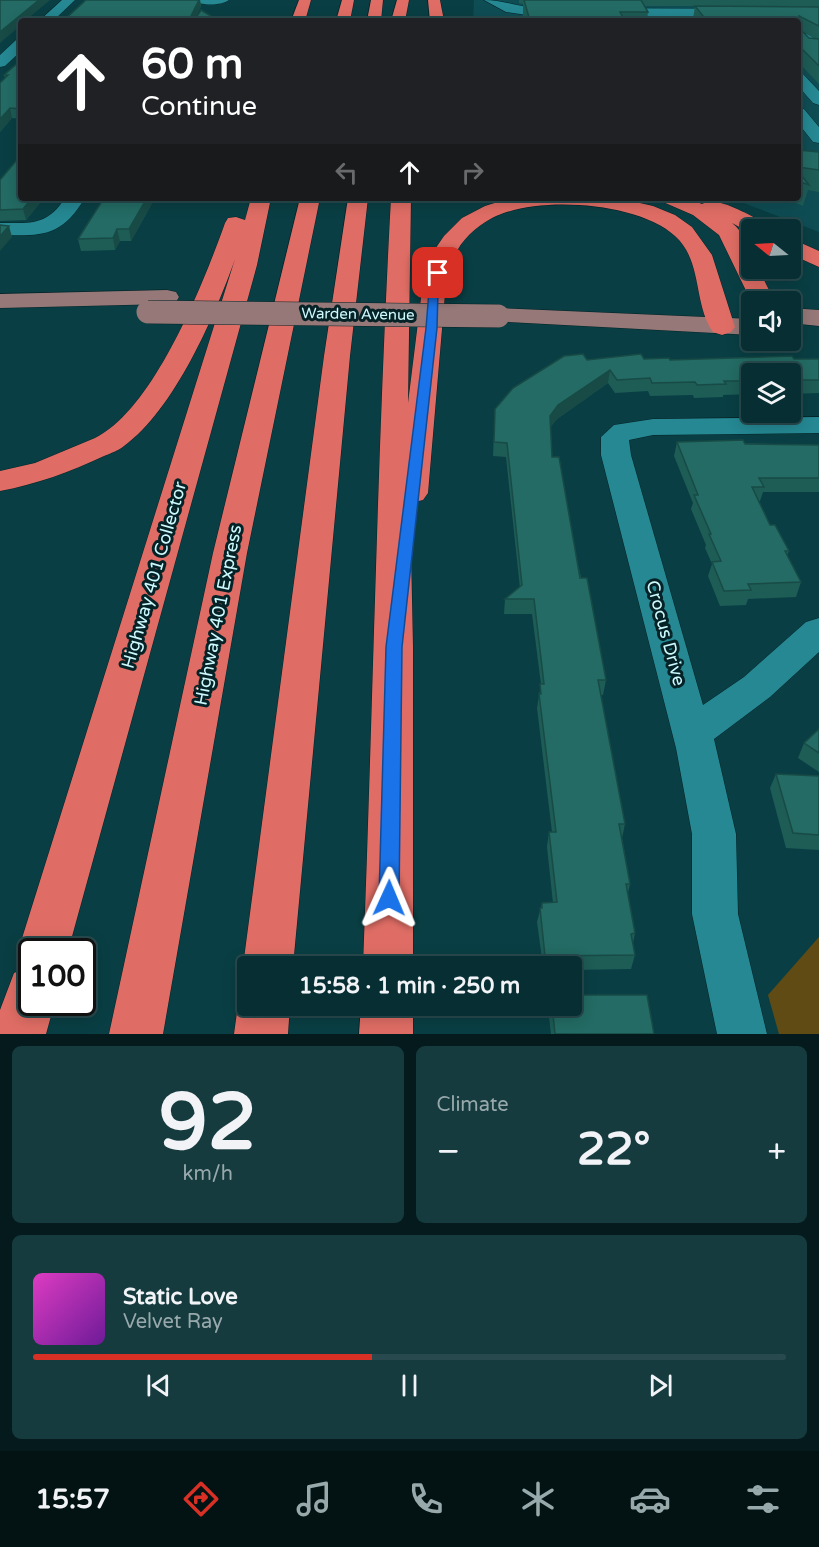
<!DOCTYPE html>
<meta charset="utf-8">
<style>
:root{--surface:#072f33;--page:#153b3f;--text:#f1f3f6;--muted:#98a9ac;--line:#284a4e;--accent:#d93025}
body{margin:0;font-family:"Varela Round",sans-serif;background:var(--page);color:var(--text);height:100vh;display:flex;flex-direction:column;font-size:22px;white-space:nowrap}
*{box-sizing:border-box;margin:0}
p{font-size:20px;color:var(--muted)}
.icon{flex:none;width:33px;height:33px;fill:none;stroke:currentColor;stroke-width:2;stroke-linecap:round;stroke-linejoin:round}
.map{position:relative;height:1034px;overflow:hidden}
.side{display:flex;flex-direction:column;gap:12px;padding:12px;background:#041a1c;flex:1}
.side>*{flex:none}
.top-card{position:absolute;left:18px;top:18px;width:783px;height:183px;border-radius:6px;box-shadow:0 3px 15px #0003,0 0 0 2px var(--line);background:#202124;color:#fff;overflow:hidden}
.needle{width:39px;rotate:288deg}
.controls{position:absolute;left:741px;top:219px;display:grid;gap:12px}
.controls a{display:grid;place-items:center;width:60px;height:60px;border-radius:6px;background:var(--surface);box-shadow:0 3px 15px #0003,0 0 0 2px var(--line);font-size:30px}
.speed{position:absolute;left:18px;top:938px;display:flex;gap:12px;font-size:30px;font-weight:700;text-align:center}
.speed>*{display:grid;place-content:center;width:78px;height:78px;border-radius:50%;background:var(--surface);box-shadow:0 3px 15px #0003,0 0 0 2px var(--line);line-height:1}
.speed .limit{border:3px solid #111;border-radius:9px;background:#fff;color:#111}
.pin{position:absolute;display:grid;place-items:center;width:51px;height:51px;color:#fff;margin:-26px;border-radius:12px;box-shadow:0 3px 9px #0006}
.me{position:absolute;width:66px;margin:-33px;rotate:1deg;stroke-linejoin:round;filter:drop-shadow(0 0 4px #0008)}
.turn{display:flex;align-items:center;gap:21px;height:126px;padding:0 24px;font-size:27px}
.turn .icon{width:78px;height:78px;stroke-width:2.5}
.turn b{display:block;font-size:42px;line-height:51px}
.lanes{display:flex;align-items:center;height:57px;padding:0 24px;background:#0003;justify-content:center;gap:30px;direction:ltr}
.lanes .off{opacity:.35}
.big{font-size:45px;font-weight:700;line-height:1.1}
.side .card{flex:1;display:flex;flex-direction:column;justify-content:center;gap:9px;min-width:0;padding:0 21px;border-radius:9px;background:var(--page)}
.side .dial{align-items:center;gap:0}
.dial b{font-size:78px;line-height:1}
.song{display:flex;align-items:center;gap:18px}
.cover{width:72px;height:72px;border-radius:9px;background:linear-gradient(135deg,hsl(310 70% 55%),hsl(280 70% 35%))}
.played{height:6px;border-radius:3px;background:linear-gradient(90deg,var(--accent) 45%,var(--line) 45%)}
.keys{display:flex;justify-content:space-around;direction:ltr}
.heat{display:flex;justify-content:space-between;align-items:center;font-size:33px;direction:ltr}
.side .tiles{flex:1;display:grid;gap:12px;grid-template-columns:1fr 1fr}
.card:last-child{grid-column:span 2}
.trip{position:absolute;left:237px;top:956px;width:345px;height:60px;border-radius:6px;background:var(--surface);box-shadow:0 3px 15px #0003,0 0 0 2px var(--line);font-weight:700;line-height:60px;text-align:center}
.dock{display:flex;height:96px;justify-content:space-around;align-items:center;background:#031314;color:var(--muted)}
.dock .icon{width:42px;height:42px}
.dock .selected{color:var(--accent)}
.dock b{font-size:27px;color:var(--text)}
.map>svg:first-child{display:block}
</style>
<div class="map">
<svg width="819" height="1034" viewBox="0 0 819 1034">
<rect width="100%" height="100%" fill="#093f44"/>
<!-- built -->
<path fill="#0f4d54" d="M474,0h345v232l-88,-34h67v-177h-325z"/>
<!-- green -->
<path fill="#614b14" d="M819,937v97h-40l-11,-39z"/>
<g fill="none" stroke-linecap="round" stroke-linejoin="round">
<!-- minor casing -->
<g stroke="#052327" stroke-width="1">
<g id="minor">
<path d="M62,0h13l-22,21h-14z"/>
<path d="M192,0h37c-8,6 -29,6 -37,0z"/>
<path d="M484,0c17,0 33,6 50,8l285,1v8l-285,-1 -28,-4z"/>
<rect x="798" y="34" width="21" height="8"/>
<path d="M21,39v12l-16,15 -5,1v-12l16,-15z"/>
<path d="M798,73l5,1 16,17v14l-6,-2 -15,-17z"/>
<path d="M798,107l6,2 15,18v16l-6,-1 -15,-19z"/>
<path d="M65,198h20c-24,39 -42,38 -85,37v-12c31,0 47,3 65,-25z"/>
<path d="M819,417v16l-166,2 -24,5 2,15 72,250 41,-28 62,-55 13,-4v34l-49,45 -56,42 22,95 2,80 29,120h-50l-25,-120v-80l-16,-86 -75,-293v-18l13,-12 39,-6z"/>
</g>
</g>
<!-- major casing -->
<g stroke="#052327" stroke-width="1">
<g id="major">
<path d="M167,290l9,2 3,5 -3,5 -9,2 -167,4v-14z"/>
<path d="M498,308l254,11v16l-263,-14 -4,-5 4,-5z"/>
<path d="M790,308l29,2v16l-29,-3z"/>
</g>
</g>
<!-- highway casing -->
<g stroke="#052327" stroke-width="1">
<g id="highway">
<path d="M299,0h12l-6,21h-14z"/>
<path d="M342,0h12l-4,21h-14z"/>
<path d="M371,0h12l-2,21h-14z"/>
<path d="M397,0h12l-4,21h-14z"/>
<path d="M428,0h12l4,21h-14z"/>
<path d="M251,198h20l-14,67 -189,686h-36v51h23l-9,32h-46v-24l14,-37 11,-5 -7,-17 217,-692c-20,57 -61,151 -111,187 -6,5 -13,7 -20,10 -34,16 -67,28 -104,35v-20l35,-8 60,-25c59,-29 109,-156 130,-215l3,-5 8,-1 9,3z"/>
<path d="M300,198h20l-73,355 -84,481h-54l104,-481z"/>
<path d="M348,198h20l-18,158 -57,610h-45v11l-5,-11 81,-610z"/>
<path d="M391,198h20l-3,205 15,-121 8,-27 13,-19 18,-18 23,-12 26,-8h107l35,8 22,9 17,12 20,28 23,72 -4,5 -9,3 -9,-3c-20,-28 -10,-71 -38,-96 -37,-34 -139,-41 -183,-18 -26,14 -41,35 -46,64l-18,211 -5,7 -13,3 3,144v319h-50c10,-256 14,-512 28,-768z"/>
<path d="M660,198h27l15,6c16,-9 50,13 66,21l3,5h-19v4l-20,-11c13,10 20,31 20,45h6l17,34 -23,1 -33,-68 -26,-20 -30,-13z"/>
<path d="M790,238l29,13v16l-29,-13z"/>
<path d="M248,986v19h42l-2,29h-54l4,-29z"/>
<path d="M361,1005h52v29h-54z"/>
</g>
</g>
<!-- minor -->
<use href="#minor" fill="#258893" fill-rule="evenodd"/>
<!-- major -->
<use href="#major" fill="#957877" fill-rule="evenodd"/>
<!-- highway -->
<use href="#highway" fill="#df6d65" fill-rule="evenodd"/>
<!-- major-bridge casing -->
<g stroke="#052327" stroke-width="24" stroke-linecap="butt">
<path id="major-bridge" d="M148,312l350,4"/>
</g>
<!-- major-bridge -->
<use href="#major-bridge" stroke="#957877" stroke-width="23"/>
</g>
<!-- wall -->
<g fill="#1e5c56" fill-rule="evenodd">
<path d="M84,0h116l1,6 -7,15h-131l22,-20z"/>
<path d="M519,0h300v84l-21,-22v-41h-103l-2,-2 2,-13h-50l3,6 -1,9h-123l-1,-4v-13l-4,-1zM803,32l12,7 -6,-1z"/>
<path d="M21,60v59l-9,-1 -12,14 5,-54 -1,-3z"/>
<path d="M798,104l4,5 -4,15z"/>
<path d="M798,150l21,2v40l-11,-2 -5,16 -19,-8h14z"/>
<path d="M0,180l44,18 -18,22 -26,1z"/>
<path d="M104,198h51l-24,43h-11l-5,9 -34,1 -3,-12z"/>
<path d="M644,359l26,1 149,-1v34l-29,1v-20h-38v20l-29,1v2l-29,1 -1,-3 -43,1 -2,-5 -33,2 -7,-10 -51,36 -7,8 2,30 54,223 -3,15h-2l24,129 -3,14 8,46 -2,9 7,40 -2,10 2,12 -4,14 -59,1v-4h-29l-6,-44 5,-19h11l-6,-56 2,-15h3l-15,-124 4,-24 -9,-70h-28l1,-15 15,-11 -14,-131 -13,-1 2,-47 92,-49z"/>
<path d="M677,442l142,3v47h-56l-3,9h-2l12,24 19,26 -2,4 14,27 -5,15 -48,2 -2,6 -26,1 -12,-30 4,-12 -7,-16 1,-3 -15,-36 2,-6 -19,-47z"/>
<path d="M819,729v43l-21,-14 6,-15z"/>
<path d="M776,774l43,2v74l-33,-2 -16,-60z"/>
<path d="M549,1005h23l82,29h-103l-3,-26z"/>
</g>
<!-- shaded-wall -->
<g fill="#184b46">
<path d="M39,0h11l-25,21h-4v4l-21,18v-11z"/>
<path d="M199,0h1l1,6 -7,15h-5z"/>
<path d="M10,108l2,10 -12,14v-13z"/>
<path d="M32,198h12l-18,22 -3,-11z"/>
<path d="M147,198h8l-24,43 -2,-12z"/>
<path d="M9,226l3,11 -12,14v-15z"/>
<path d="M117,229l3,12 -5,9 -2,-12z"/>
<path d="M610,370l-2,13 -51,36 -9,11 2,-14 8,-11z"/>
</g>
<!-- building -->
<g fill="#236b64" stroke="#184b46" stroke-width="1.5">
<path d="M0,0h39l-39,32z"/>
<path d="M86,0h113l-10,20 -39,-3 -3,4h-84z"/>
<path d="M524,0h117l7,12h-28l5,9h-95z"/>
<path d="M695,6l124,1v19l-20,-10v12l10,10 10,1v27l-21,-21v-24h-91z"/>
<path d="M201,10l18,11h-25z"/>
<path d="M21,60v49l-11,-1 -10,11v-36l8,-8h-4z"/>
<path d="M798,150l21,2v18l-21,-3z"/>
<path d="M21,155v43h11l-9,11 -23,1v-30z"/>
<path d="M798,171l11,14 -11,-4z"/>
<path d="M104,198h43l-18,31h-12l-4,9 -35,1z"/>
<path d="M0,225l9,1 -9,10z"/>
<path d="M583,354l4,6 54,-6 3,5 25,-1 1,2 122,-4 2,3h25v21h-29v-6h-38v7h-28l2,3 -29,1 -2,-3 -43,1 -2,-5 -33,2 -7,-10 -52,35 -8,11 2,41h7l21,121h7l19,102h-8l27,144h-6l11,60h-4l9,49 -4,1 4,21 -90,1 -5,-48h2v-5l15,-1 -8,-70h7l-17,-138h2l-1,-10h4l-10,-85h-29l17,-14 -15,-142 -13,-1 1,-33 18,-21 51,-32z"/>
<path d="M743,440l2,4 74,1v33h-60l5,9h-12l18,38h5l14,26h-4l16,31 -53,2 3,6 -27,1 -12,-29 9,-1 -12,-27h2l-17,-39h4l-21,-53z"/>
<path d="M819,729v24l-15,-10z"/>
<path d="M776,774l43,2v59l-26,-2z"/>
<path d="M572,995h75l7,39h-99l-3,-29h20z"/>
</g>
<!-- route -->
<path fill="#1a73e8" stroke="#114b97" stroke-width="1.5" d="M434,271l8,2 -4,18 -1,37 -35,319 -3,251 -3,6 -7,3 -7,-3 -3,-6 7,-251 40,-319 3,-37z"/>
<g text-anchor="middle" stroke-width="6" stroke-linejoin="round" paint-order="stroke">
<!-- far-street labels -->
<g font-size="15" fill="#cef9fe" stroke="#052327">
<text transform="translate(358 314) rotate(1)" y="5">Warden Avenue</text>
</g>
<!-- street labels -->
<g font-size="18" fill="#cef9fe" stroke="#052327">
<text transform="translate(154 575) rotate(-74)" y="6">Highway 401 Collector</text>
<text transform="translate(218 615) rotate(-79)" y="6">Highway 401 Express</text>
<text transform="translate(666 633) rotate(75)" y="6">Crocus Drive</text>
</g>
</g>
</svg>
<div class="controls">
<a><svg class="needle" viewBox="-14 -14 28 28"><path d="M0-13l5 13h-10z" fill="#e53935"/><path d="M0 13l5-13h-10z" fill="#98a9ac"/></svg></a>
<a><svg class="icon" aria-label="sound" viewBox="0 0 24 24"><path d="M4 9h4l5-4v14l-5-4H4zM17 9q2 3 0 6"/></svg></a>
<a><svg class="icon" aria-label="layers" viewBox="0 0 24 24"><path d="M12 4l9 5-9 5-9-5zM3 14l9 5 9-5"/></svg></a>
</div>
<div class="speed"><div class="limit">100</div></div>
<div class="pin" style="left:438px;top:273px;background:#d93025"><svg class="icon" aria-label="arrive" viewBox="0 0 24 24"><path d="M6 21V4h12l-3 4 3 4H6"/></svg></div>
<svg class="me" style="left:389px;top:898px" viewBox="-20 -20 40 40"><path d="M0-17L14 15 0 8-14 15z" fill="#1a73e8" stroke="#fff" stroke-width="4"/></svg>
<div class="trip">15:58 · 1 min · 250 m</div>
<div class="top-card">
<div class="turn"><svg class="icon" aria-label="ahead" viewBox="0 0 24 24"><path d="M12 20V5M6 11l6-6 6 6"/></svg><div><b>60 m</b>Continue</div></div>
<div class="lanes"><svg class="icon off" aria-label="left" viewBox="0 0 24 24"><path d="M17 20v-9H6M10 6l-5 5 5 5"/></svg><svg class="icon" aria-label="ahead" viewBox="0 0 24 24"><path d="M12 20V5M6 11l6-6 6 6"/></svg><svg class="icon off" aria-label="right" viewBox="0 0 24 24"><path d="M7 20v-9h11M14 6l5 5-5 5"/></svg></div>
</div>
</div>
<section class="side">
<div class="tiles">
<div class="card dial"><b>92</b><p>km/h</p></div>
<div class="card"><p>Climate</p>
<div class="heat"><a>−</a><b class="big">22°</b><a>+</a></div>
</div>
<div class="card">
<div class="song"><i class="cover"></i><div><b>Static Love</b><p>Velvet Ray</p></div></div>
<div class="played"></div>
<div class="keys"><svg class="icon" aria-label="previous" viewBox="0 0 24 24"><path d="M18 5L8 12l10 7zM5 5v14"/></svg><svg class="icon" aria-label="pause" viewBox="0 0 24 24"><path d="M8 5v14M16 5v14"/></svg><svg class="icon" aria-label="next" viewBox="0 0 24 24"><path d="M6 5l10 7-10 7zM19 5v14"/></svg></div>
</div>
</div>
</section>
<nav class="dock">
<b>15:57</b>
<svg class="icon selected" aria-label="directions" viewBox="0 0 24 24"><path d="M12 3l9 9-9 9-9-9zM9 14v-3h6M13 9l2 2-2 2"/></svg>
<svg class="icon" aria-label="music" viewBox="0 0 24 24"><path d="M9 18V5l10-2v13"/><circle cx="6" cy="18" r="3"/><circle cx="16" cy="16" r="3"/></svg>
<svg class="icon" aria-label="phone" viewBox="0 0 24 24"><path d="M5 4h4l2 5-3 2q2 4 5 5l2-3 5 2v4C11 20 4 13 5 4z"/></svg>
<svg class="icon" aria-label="climate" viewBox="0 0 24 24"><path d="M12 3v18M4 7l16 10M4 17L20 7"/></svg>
<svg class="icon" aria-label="car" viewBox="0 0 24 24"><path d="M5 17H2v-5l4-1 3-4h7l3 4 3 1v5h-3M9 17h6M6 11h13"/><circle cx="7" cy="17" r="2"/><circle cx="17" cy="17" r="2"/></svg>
<svg class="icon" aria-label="filters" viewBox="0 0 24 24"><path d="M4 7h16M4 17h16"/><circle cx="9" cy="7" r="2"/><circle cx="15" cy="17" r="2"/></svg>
</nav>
